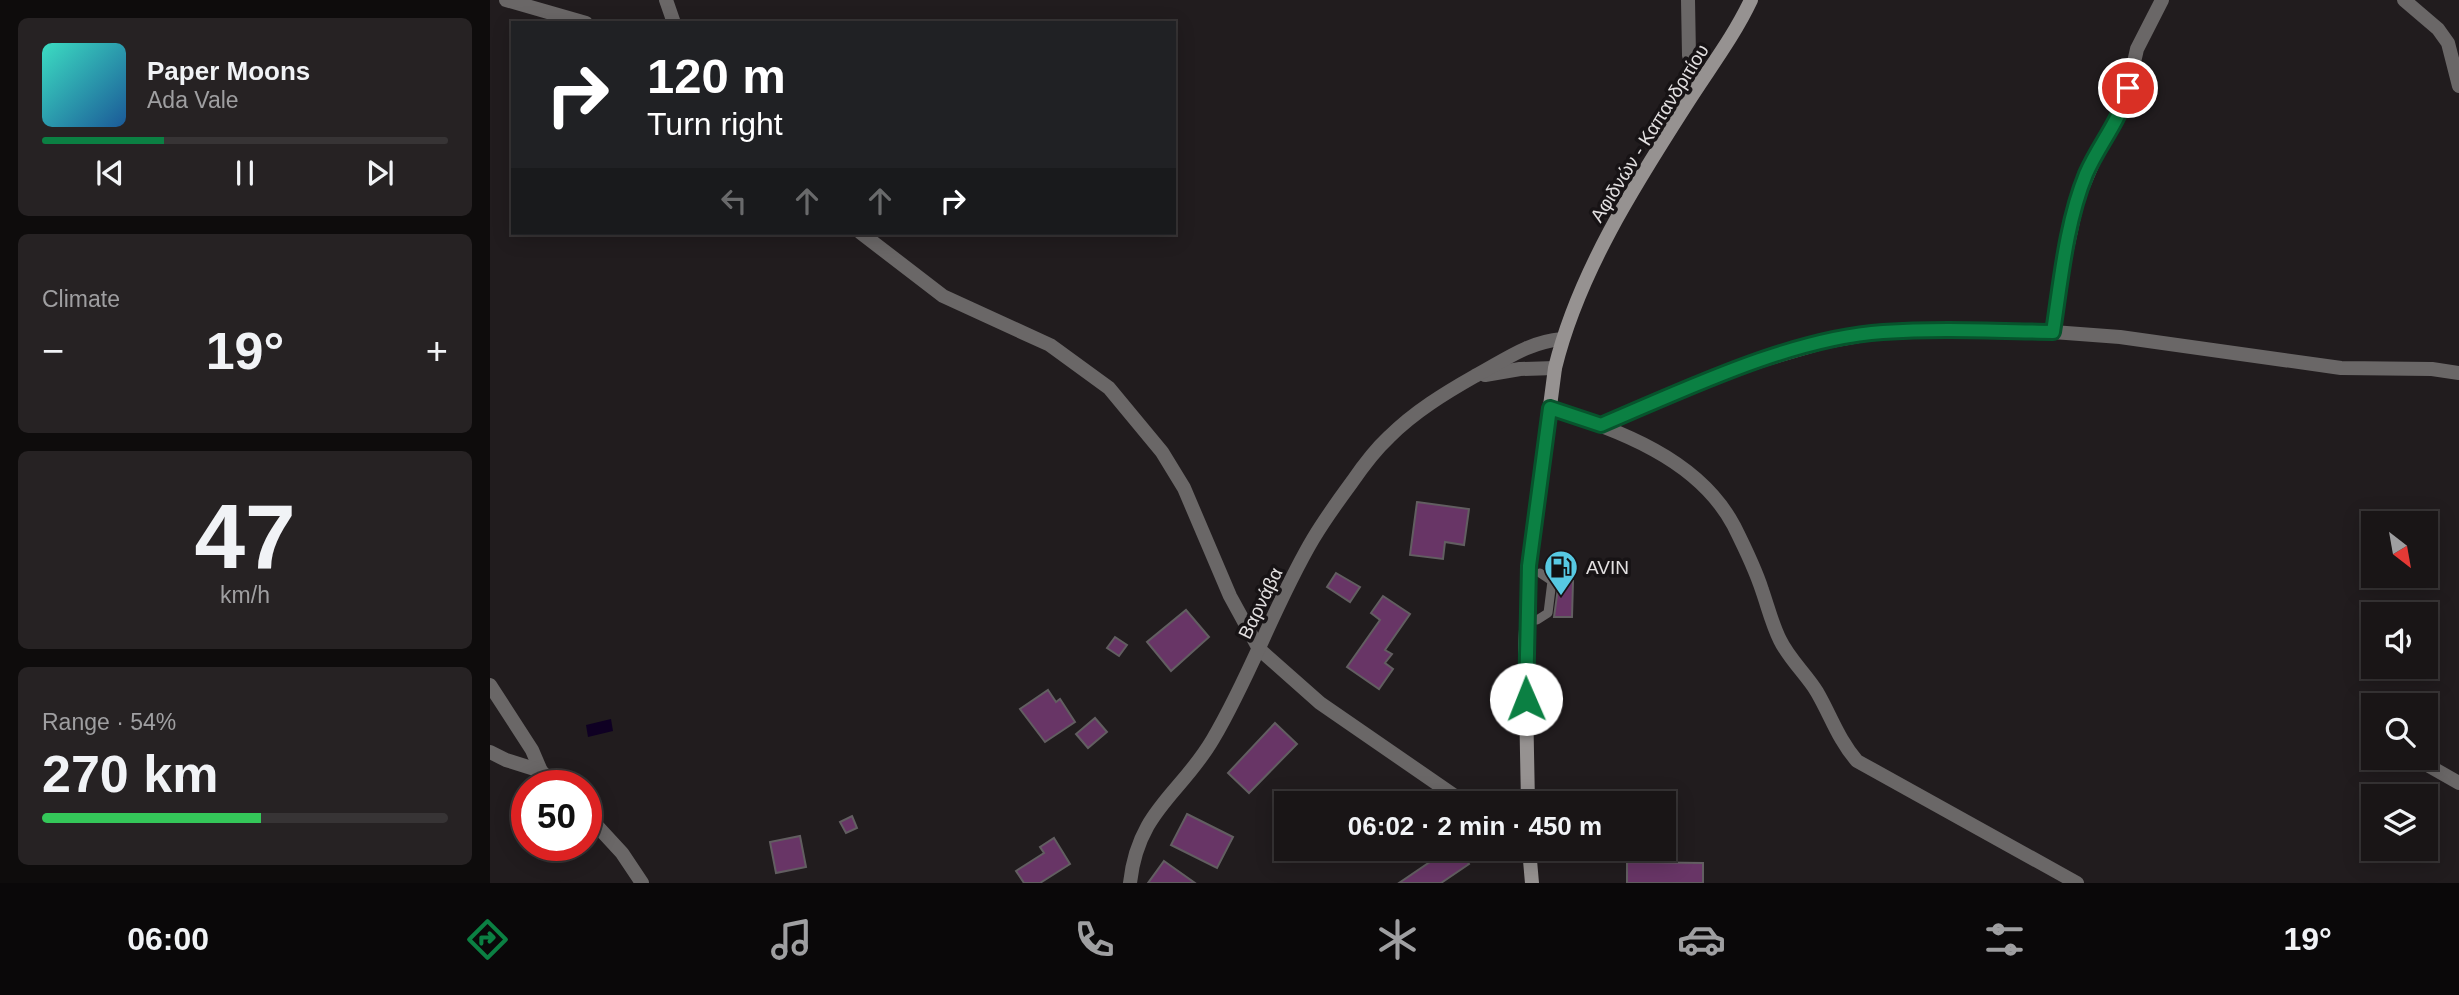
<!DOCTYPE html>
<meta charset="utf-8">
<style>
:root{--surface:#191516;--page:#262223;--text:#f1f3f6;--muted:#9f9fa1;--line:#373435;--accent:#0b8043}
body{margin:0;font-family:Arial,sans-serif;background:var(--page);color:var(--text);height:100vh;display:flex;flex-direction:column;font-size:26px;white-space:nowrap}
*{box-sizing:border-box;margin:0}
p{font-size:23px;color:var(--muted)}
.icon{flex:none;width:38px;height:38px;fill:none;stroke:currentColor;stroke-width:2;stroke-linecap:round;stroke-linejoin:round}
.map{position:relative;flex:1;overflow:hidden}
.details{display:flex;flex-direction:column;gap:18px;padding:18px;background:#0e0c0c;width:490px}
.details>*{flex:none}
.banner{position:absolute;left:21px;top:21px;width:665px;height:214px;border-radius:0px;box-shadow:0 4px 18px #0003,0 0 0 2px var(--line);background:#202124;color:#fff;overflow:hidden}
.needle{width:46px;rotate:149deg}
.buttons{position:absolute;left:1871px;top:511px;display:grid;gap:14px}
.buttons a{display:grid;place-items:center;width:77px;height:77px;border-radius:0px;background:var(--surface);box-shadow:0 4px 18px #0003,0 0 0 2px var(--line);font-size:35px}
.speed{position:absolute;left:21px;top:770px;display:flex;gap:14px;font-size:35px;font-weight:700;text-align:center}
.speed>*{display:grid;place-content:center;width:91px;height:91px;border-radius:50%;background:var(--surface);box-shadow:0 4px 18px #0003,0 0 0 2px var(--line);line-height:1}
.speed .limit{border:10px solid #d22;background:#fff;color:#111}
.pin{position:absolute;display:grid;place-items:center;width:60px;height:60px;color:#fff;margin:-30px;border:4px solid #fff;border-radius:50%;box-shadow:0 2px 7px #0007}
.me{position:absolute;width:77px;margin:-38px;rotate:359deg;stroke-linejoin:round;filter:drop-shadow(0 0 5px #0008)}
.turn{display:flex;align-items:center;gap:24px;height:147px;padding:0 21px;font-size:32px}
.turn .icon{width:91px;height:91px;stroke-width:2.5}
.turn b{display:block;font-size:49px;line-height:60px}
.lanes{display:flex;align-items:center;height:66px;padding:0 21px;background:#0003;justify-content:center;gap:35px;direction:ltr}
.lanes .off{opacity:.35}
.big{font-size:52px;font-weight:700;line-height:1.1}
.details .widget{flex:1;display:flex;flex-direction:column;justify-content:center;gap:10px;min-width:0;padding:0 24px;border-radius:10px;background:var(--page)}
.details .dial{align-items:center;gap:0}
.dial b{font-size:91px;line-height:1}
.song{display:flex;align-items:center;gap:21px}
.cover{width:84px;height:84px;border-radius:10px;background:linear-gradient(135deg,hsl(170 70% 55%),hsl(210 70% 35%))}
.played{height:7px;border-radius:4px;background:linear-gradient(90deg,var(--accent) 30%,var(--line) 30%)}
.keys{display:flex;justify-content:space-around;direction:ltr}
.heat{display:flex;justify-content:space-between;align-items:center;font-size:38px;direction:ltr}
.charge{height:10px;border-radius:5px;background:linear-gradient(90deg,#34c759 54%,var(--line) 0)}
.trip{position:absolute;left:784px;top:791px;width:402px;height:70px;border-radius:0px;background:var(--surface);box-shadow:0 4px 18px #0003,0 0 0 2px var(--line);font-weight:700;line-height:70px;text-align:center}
.tabs{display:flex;height:112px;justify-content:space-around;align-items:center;background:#0a0809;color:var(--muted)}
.tabs .icon{width:49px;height:49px}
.tabs .active{color:var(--accent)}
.tabs b{font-size:32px;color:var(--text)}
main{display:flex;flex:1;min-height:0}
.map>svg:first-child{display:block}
</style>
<main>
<section class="details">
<div class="widget">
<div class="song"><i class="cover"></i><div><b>Paper Moons</b><p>Ada Vale</p></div></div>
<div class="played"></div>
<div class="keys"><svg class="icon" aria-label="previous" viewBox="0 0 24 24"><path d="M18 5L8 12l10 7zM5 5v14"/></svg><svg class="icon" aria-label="pause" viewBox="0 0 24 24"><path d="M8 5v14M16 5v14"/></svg><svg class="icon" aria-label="next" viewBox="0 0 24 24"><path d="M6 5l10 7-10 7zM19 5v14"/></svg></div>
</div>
<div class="widget"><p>Climate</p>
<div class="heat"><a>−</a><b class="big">19°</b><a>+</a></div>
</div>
<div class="widget dial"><b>47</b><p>km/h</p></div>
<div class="widget"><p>Range · 54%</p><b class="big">270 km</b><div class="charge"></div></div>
</section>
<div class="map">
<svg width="1969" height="883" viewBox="0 0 1969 883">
<rect width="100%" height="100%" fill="#211c1e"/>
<!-- water -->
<path fill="#0f0023" d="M121,719l2,12 -25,6 -2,-12z"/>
<!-- building -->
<g fill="#683566" stroke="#625e61" stroke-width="2">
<path d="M927,502l52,7 -5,36 -19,-3 -2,17 -33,-4z"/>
<path d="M846,573l24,14 -10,15 -23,-15z"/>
<path d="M1069,581h14l-1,36h-18z"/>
<path d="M893,596l27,18 -25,36 7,4 -7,9 8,6 -14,20 -32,-22 33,-47 -9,-7z"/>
<path d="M696,610l23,27 -38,34 -24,-29z"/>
<path d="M625,637l12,8 -8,11 -12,-8z"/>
<path d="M558,690l8,12 4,-3 15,23 -30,20 -25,-33z"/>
<path d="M605,718l12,14 -19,16 -12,-14z"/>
<path d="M785,723l22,21 -48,49 -21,-20z"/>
<path d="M1129,790l1,13h-44v-10z"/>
<path d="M697,814l46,23 -16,31 -46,-23z"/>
<path d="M362,816l5,12 -11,5 -6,-11z"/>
<path d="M310,836l6,31 -30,6 -6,-31z"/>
<path d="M564,838l16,26 -30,19h-16l-8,-12 28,-18 -4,-6z"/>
<path d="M959,849h9l11,15 -28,19h-42z"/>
<path d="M674,861l31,22h-47z"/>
<path d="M1137,862l76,1v20h-76z"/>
</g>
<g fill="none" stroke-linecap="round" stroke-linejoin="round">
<!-- service -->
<path stroke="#6a6767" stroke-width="9" d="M1047,620l11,-7 4,-32 -12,-8"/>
<!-- minor -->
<g stroke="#6a6767" stroke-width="14">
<path d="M16,0l80,23"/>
<path d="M176,0l8,23"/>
<path d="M1198,0l1,55 9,31"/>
<path d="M1914,0l34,29 10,14 11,43"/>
<path d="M371,233l82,63 107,49 59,43 53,64 22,36 46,108 29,53 61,54 145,100"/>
<path d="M1563,332l12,-74 13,-60 20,-47 26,-44 13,-58 25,-49"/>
<path d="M1060,408c69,23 148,50 184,118 10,20 21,42 28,64 6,17 10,34 18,50 9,19 26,34 37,52 14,24 21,47 40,69l220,122"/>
<path d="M1111,425l111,-47 55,-19 58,-17 56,-10h172l67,5 221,31 91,1 27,4"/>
<path d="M0,685l42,65 9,21"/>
<path d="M1883,712l-3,11 3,6"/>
<path d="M0,752l16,8 35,11 16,15"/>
<path d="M1925,758l44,25"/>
<path d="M96,814l36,39 20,30"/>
</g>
<!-- tertiary -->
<g stroke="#6a6767" stroke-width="14">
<path d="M995,375l35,-6 35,-1"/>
<path d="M640,883c8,-73 51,-89 83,-144 38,-64 62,-136 100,-200 12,-20 25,-38 39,-57 11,-16 23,-32 37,-45 25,-25 56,-44 86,-61 30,-16 53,-34 87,-37"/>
</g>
<!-- secondary -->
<g stroke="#969291" stroke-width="14">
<path d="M1038,803l-3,-152 4,-85 26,-198c23,-94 79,-182 131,-263 22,-35 47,-67 65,-105"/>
<path d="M1039,849l3,34"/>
</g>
</g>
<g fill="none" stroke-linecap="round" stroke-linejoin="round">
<!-- route casing -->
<g stroke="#07532c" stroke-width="18">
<path id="route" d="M1036,699l3,-133 21,-158 51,17c85,-36 190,-87 282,-93 56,-4 114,-1 170,0 8,-52 13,-109 33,-158 13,-30 35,-54 42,-86"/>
</g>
<!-- route -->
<use href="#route" stroke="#0b8043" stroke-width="12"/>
</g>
<!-- icons -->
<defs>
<g id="fuel-pin" transform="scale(1.75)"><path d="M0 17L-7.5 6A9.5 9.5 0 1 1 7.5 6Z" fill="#57c9e2" stroke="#171315"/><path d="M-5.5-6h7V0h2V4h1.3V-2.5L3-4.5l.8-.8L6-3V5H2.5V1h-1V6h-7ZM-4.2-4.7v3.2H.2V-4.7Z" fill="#111"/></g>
</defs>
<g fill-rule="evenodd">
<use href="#fuel-pin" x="1071" y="567"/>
</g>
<g text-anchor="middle" stroke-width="7" stroke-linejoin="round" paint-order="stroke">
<!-- street labels -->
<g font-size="19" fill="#e3e0e1" stroke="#171315">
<text transform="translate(1159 133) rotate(-58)" y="7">Αφιδνών - Καπανδριτίου</text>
<text transform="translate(770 603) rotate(-64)" y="7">Βαρνάβα</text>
</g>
<!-- poi labels -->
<g font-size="19" fill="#e3e0e1" stroke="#171315" text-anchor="start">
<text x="1096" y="574">AVIN</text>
</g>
</g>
</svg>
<div class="buttons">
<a><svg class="needle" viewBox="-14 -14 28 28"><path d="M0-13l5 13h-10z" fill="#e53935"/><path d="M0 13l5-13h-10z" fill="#9f9fa1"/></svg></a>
<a><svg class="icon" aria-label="sound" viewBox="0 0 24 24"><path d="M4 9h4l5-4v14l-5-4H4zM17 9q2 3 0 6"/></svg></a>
<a><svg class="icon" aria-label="search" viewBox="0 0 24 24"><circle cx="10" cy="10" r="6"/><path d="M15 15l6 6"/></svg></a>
<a><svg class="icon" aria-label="layers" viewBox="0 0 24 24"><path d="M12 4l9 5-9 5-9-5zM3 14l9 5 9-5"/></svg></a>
</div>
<div class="speed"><div class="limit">50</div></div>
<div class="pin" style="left:1638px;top:88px;background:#d93025"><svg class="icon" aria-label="arrive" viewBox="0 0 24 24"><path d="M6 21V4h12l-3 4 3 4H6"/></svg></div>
<svg class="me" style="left:1036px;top:699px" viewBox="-20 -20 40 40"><circle r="19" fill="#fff"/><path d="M0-13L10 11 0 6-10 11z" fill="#0b8043"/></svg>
<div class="trip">06:02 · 2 min · 450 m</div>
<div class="banner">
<div class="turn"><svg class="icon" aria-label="right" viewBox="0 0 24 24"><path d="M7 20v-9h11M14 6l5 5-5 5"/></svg><div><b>120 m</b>Turn right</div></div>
<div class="lanes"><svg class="icon off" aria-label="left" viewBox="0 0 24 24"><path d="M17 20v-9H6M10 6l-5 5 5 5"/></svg><svg class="icon off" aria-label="ahead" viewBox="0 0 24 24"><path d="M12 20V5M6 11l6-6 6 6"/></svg><svg class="icon off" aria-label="ahead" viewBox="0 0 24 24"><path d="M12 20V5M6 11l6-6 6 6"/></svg><svg class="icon" aria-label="right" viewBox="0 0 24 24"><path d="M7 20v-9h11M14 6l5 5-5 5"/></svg></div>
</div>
</div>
</main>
<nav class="tabs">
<b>06:00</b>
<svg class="icon active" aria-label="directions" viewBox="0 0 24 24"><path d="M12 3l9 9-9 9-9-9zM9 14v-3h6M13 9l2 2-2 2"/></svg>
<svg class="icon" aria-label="music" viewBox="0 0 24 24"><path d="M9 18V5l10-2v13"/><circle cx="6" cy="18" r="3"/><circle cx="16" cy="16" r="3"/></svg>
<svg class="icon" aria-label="phone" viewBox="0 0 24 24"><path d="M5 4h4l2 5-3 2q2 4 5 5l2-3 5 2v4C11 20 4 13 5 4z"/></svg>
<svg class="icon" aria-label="climate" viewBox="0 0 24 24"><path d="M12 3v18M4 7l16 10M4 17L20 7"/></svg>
<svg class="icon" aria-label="car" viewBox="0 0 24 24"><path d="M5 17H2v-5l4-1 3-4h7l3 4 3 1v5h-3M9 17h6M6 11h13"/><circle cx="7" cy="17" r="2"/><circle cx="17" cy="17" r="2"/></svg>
<svg class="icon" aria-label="filters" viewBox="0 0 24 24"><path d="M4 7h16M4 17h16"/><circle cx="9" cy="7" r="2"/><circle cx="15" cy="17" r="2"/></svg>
<b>19°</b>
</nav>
